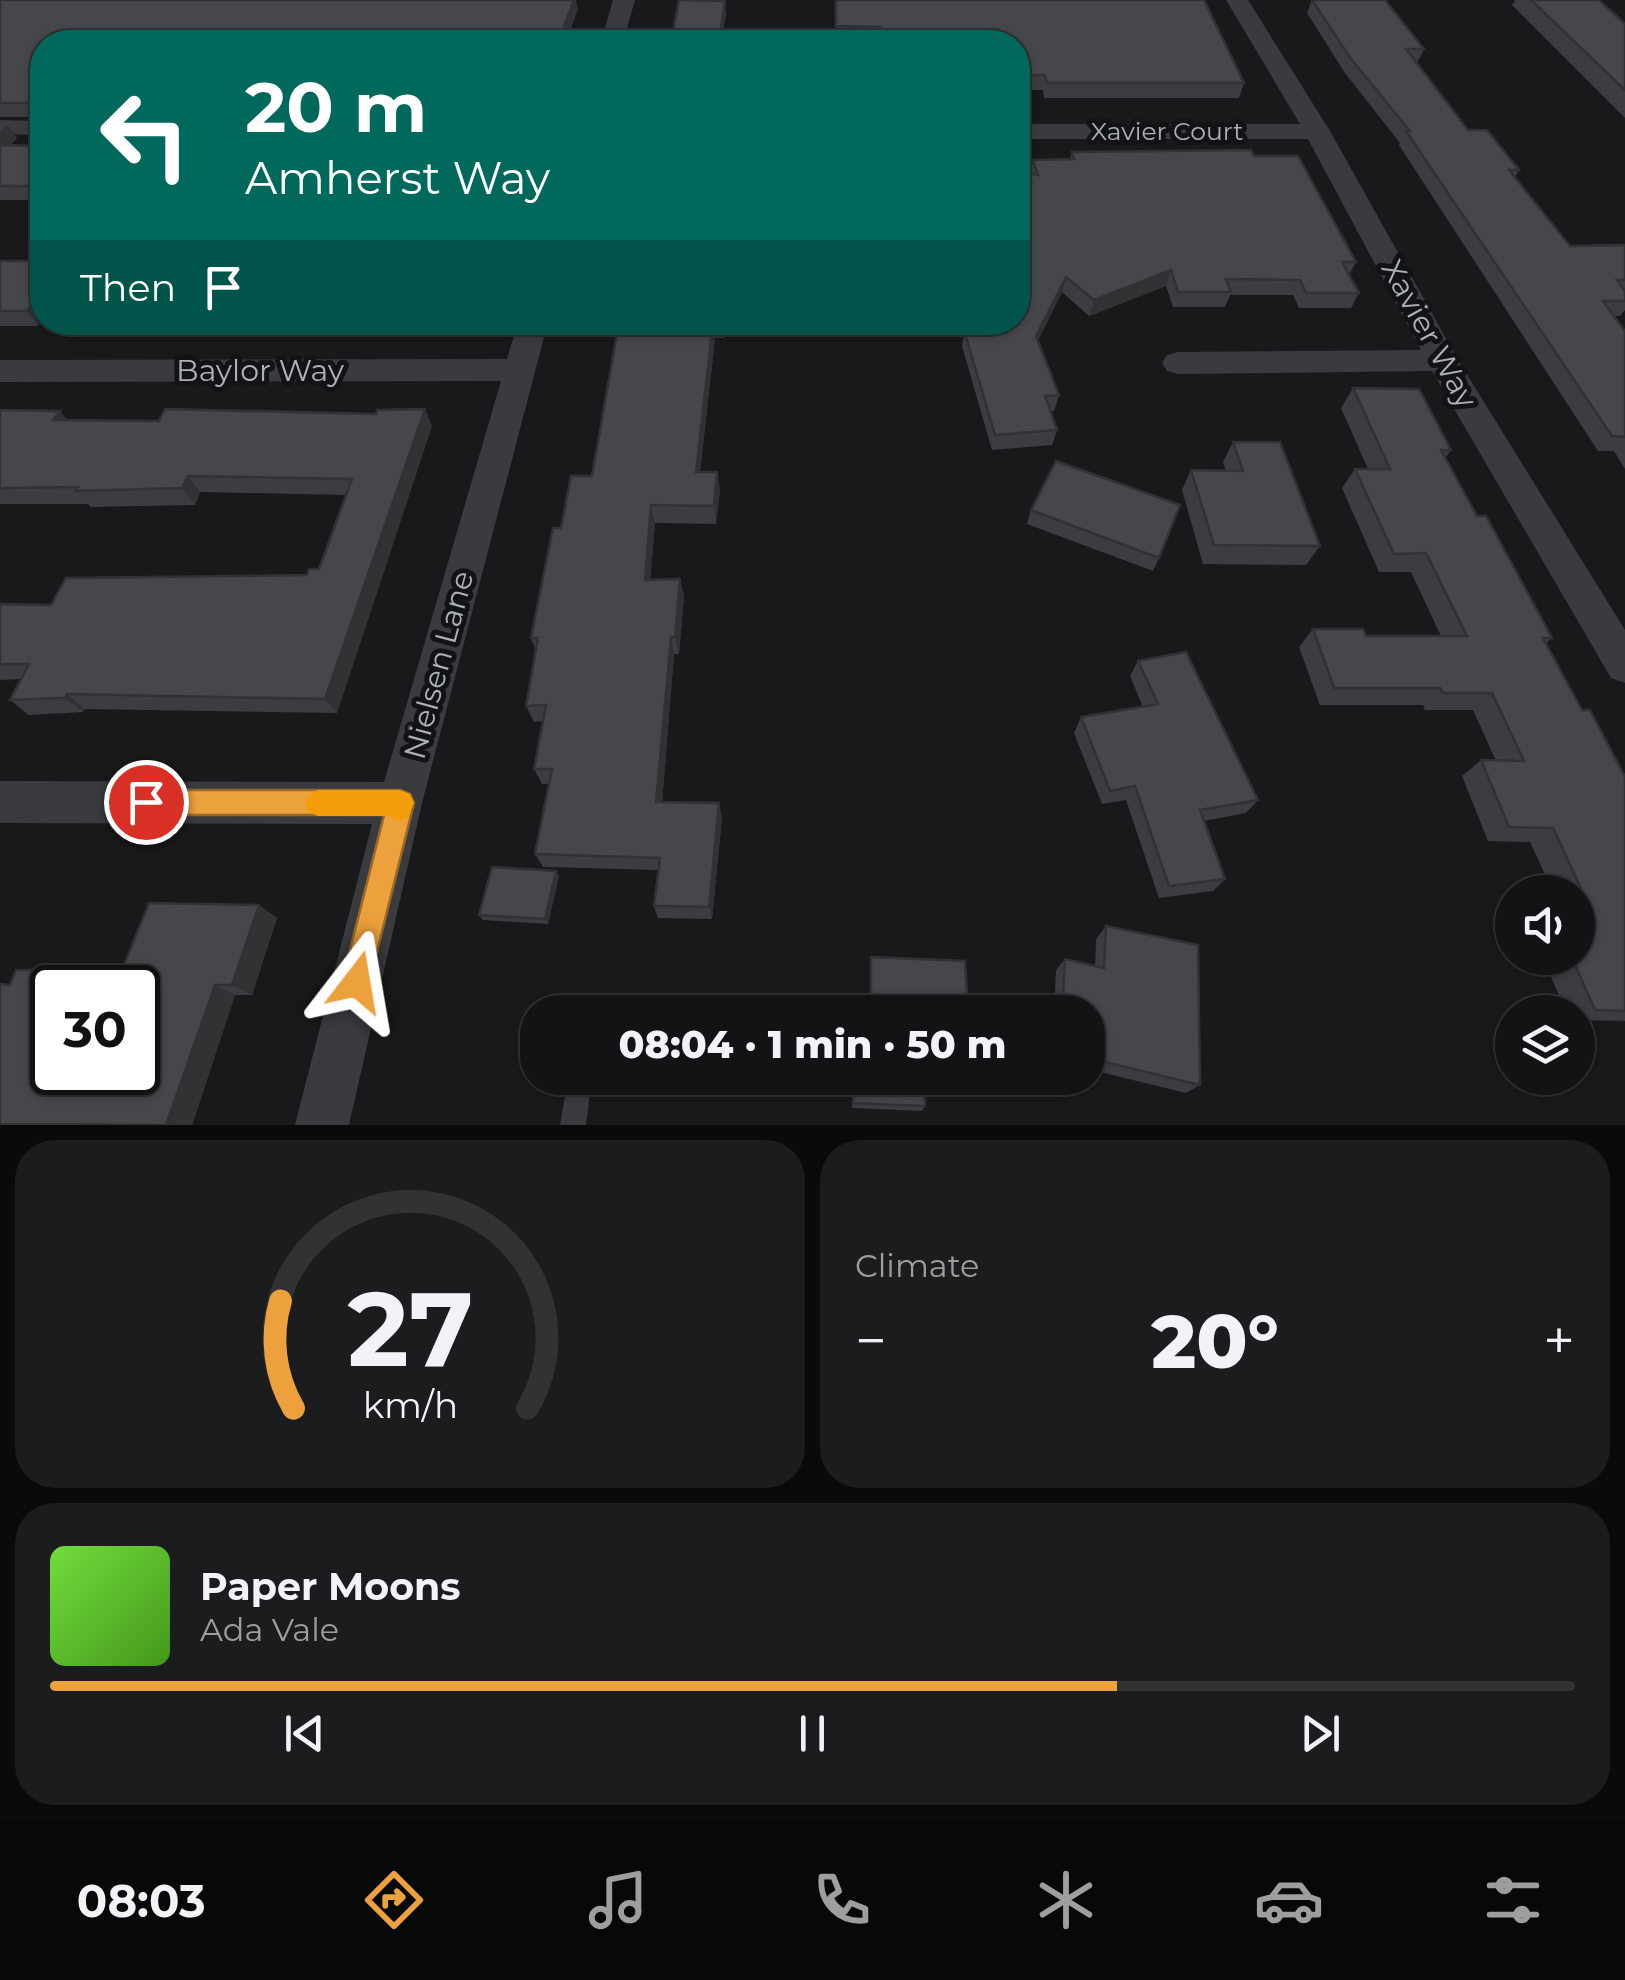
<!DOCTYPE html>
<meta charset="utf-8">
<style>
:root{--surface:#121314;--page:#1b1c1d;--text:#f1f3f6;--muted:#9c9ea0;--line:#313234;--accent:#eda13d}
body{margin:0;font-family:Montserrat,sans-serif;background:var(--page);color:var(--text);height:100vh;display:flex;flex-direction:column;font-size:38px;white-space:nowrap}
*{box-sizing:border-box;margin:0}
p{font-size:32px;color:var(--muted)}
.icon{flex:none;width:55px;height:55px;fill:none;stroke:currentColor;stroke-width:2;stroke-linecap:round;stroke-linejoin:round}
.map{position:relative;height:1125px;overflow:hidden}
.details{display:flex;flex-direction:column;gap:15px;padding:15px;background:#0a0a0b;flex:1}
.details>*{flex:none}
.guide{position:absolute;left:30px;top:30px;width:1000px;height:305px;border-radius:40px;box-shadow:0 2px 8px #0004,0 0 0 2px var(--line);background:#00695c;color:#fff;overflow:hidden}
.buttons{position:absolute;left:1495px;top:875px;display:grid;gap:20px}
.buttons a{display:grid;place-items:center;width:100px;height:100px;border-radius:50%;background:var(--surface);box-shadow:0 2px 8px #0004,0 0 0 2px var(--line);font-size:50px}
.speed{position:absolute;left:30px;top:965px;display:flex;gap:20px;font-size:50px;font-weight:700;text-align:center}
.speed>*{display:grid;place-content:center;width:130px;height:130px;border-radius:50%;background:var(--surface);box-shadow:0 2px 8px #0004,0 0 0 2px var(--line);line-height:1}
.speed .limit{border:5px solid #111;border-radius:15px;background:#fff;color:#111}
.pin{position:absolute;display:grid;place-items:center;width:85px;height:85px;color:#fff;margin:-42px;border:5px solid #fff;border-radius:50%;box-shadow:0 2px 10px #0007}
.me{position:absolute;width:110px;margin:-55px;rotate:14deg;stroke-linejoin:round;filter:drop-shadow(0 0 8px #0008)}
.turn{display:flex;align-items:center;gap:35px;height:210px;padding:0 50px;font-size:45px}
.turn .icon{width:130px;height:130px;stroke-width:2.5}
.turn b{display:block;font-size:70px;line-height:85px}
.then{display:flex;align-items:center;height:95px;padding:0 50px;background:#0003;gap:20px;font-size:38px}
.big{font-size:75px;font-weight:800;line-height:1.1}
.details .card{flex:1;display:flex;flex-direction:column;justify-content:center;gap:15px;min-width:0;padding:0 35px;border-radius:40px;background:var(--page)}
.details .dial{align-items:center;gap:0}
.dial svg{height:260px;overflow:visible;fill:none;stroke:var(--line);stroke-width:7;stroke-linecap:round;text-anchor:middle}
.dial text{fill:var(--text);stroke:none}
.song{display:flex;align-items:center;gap:30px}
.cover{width:120px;height:120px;border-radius:15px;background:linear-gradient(135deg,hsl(100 70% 55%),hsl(100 70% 35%))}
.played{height:10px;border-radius:5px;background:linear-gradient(90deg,var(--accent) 70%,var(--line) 70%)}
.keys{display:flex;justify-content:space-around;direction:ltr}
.heat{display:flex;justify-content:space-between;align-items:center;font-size:55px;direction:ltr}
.details .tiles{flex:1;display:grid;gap:15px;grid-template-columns:1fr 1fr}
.card:last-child{grid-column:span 2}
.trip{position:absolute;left:520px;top:995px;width:585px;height:100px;border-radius:40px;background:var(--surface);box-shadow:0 2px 8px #0004,0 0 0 2px var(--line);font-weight:800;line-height:100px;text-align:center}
.menu{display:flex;height:160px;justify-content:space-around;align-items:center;background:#070808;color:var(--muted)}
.menu .icon{width:70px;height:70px}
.menu .on{color:var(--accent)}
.menu b{font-size:45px;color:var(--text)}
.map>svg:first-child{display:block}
</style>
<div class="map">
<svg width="1625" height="1125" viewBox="0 0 1625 1125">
<rect width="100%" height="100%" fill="#18191a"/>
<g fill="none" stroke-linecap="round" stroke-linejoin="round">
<!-- service -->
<path fill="#393b3f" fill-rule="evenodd" d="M568,1078h24l-6,47h-26z"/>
<!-- minor -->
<g fill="#393b3f" fill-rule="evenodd">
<path d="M613,0h22l-12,42h-22z"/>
<path d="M1226,0h22l82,131 128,229 167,270v53l-14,-5 -179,-307 -254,3 -11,-3 -5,-8 5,-8 11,-3 243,-2 -113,-211h-290v-15h282z"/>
<path d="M0,120l42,1v14l-42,-1z"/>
<path d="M518,322h30l-126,481 -73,322h-54l77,-301 -372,-1v-42l384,1 117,-401 -501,1v-22l507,-1z"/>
</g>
</g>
<!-- wall -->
<g fill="#3b3d40">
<path d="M0,0l578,9 -12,33h-524l-6,75h-36z"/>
<path d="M836,0l408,83 -5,15h-195l-1,-8h-25v-48l-182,-1z"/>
<path d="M1312,0l112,49 -7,14 51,67 51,40 -4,7 55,69 55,-1v65l-5,6h-6l11,15v138l-11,-18h-16l-199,-306 1,-2 -55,-70 -38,-60z"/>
<path d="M1515,0h84l26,24v94l-113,-113z"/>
<path d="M0,123l17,15 -7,7 32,1v54h-42z"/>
<path d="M1072,152l182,4 102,106 -7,13 10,18 -8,15h-52l-6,-13h-63l-5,12h-52l-7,-21 -77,30 -27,-24 -24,48 21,55 -5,16h-4l7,19 -5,15 -60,5 -30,-104 2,-12 -40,-12h94l13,-148 2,-14 37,-1z"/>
<path d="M42,243v77l-4,6h-38v-65h28z"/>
<path d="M135,322h334l-1,4z"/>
<path d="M619,322h108l-2,16h-10l-15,134 20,18 -4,34 -61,-1 -5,57 30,-1 4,17 -5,58h-5l-12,148 60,15 -10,102 -54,-1 -4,-12 4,-36 -115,-3 -8,-13 14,-70h-7l-8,-15 9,-48 -9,1 -8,-16 10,-55 -5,-13 30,-110 31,-52z"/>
<path d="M1353,388l98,62 -6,8 32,58 75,122 -6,5 36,67 43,67v244l-47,-1v-8h-12l-23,-54h35v-66h-25l-23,-50 -42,-1 -26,-65 19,-16 15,1 -23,-51h-48l-2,-5h-103l-21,-58 14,-18 53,7h75l-30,-64h-32l-37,-84 13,-19h13l-27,-61z"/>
<path d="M0,410l68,11 364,5 -95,287 -252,-4 -2,3 -54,3 -19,-15 11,-21 -21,1v-76l51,1 256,-30 12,-6 27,-74 -146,-3 -5,13 -104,2 -3,-3h-88z"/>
<path d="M1233,442l87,104 -14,19 -103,-1 -21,-74 9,-20 35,1 -3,-9z"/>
<path d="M1031,510l128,48 -6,13 -126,-47z"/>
<path d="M1138,661l120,139 -12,13 -42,8 21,58 -12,12 -54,7 -33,-98 -24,4 -28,-71 7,-16 62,-10 -13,-31z"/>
<path d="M556,871l3,5 -11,48 -65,-4 -4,-5z"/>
<path d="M259,905l18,13 -25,77h-17l-43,130h-192l10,-140 112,-15z"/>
<path d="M1106,926l94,159 -14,8 -98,-24v-57h-34l2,-42 9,-11 30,7 1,-27z"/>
<path d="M853,1078h71l1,28 -3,5 -70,-3z"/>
</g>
<!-- shaded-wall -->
<g fill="#303234">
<path d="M574,0h2l2,9 -12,33h-8z"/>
<path d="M725,1l1,13 -4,28h-3z"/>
<path d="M42,87v23l-6,7 -9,-14z"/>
<path d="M7,124l10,14 -17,18v-25z"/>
<path d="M1171,270l-5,16 -77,30 5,-16z"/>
<path d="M1066,277l-4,15 -29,59 3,-15z"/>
<path d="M41,292l1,28 -4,6 -11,-15z"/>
<path d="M713,322l2,16 -17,152 -2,-18z"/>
<path d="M425,409l7,17 -95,287 -12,-14z"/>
<path d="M60,411l14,17 -21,-8z"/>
<path d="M717,472l3,18 -4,34 -2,-18z"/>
<path d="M188,476l12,16 -5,13 -13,-17z"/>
<path d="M651,505l4,18 -6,74 -4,-17z"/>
<path d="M680,579l4,17 -5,58 -4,-17z"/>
<path d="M671,637l3,17 -13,162 -5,-14z"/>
<path d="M67,694l18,15 -2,3 -18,-14z"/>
<path d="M719,803l3,14 -10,102 -3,-12z"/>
<path d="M556,871l3,5 -11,48 -3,-5z"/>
<path d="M259,905l18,13 -25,77 -20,-10z"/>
<path d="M215,985l20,10 -43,130h-26z"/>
</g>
<!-- building -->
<g fill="#45474a" stroke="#303234" stroke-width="2.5" fill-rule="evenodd">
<path d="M0,0h574l-16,42h-516v45l-15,16h-27z"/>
<path d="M679,0l46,1 -6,41h-48z"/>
<path d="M836,0h368l40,83h-197l-2,-8h-27v-33h-146l8,-15 -44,-1z"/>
<path d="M1312,0h73l39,49h-18l62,81h19l32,40h-10l61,76 55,-1v35h-8l8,11v10h-22l22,30v106l-13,-1 -206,-305h4l-59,-72z"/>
<path d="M1531,0h68l26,24v66z"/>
<path d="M0,145l42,1v40h-42z"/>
<path d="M1251,150l3,6h44l58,106h-14l17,31h-53l-6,-13 -74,-1 5,13h-53l-7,-22 -77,30 -28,-23 -30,59 23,59 -14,1 12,34 -62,5 -31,-105 5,-8h49v-151l20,4 -5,-15 41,-1 -2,-7z"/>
<path d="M42,243v49l-15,19h-27v-50h28z"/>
<path d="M619,322h94l-17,150h21l-3,34 -63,-1 -6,75 35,-1 -5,58h-4l-15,165 63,1 -10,104 -55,-1 6,-48 -125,-4 17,-85h-18l12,-64 -20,1 12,-68h-7l22,-110h8l10,-52h21z"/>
<path d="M1353,388l66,1 32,61h-10l36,66h9l66,122h-9l39,72h8l35,67v234l-30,-1 -23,-52h6v-37h18l-43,-93 -44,-1 -28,-67 43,1 -32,-68h-49l-3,-5h-106l-21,-59h50l3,7h101l-41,-83 -32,1 -39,-85h35z"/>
<path d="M165,409l211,5 1,-4 48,-1 -100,290 -258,-5 -2,4 -55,2 19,-36h-29v-60l51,1 15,-27 241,-3 2,-6h10l33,-90 -164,-3 -6,12 -106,3 2,-4 -78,1v-78l60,1 -7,9 106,1z"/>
<path d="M1233,442h47l40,104 -106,-1 -23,-75 52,1z"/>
<path d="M1056,461l124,44 -21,53 -128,-48z"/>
<path d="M1186,652l72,148 -58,10 25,69 -56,7 -34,-100 -25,5 -29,-74 77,-13 -20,-43z"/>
<path d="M492,867l64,4 -11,48 -66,-4z"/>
<path d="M149,903l110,2 -27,80h-17l-49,140 -166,-1v-140l10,1 6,-15h106zM52,988h86v84h-86z"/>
<path d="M1106,926l92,19 2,140 -112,-27v-46h-26l3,-53 39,9z"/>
<path d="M871,957l94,4 3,51h-97z"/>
<path d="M854,1078h70l1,28 -72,-3z"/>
</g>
<!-- route -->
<path fill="#eda13d" stroke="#9a6928" stroke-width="2.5" d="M146,790h254l10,4 4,9 -47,189 -10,5 -11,-5 -4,-10 42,-167h-238l-10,-3 -4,-10 4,-9z"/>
<!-- slow -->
<path fill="#f59e0b" d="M318,790h82l10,4 4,9 -6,15 -9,3 -11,-5h-70l-9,-4 -4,-9 4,-9z"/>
<g text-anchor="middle" stroke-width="10" stroke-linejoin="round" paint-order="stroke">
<!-- far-street labels -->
<g font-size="25" fill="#abb1ba" stroke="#131315">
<text x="1167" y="140">Xavier Court</text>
</g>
<!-- street labels -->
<g font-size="30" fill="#abb1ba" stroke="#131315">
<text transform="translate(1429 334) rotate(61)" y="10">Xavier Way</text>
<text x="260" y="381">Baylor Way</text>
<text transform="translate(439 665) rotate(-75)" y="10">Nielsen Lane</text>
</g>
</g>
</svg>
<div class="buttons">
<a><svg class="icon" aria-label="sound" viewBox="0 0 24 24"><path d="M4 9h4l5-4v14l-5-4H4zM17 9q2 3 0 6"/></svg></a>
<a><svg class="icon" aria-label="layers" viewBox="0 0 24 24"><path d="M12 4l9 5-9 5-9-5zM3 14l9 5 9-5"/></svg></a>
</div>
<div class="speed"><div class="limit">30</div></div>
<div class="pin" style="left:146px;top:802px;background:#d93025"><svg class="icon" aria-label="arrive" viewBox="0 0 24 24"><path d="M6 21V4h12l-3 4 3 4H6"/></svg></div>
<svg class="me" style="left:357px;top:982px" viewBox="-20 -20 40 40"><path d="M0-17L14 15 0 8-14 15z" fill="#eda13d" stroke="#fff" stroke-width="4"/></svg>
<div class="trip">08:04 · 1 min · 50 m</div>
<div class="guide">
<div class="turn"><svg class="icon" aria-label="left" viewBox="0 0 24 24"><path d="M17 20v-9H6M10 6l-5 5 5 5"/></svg><div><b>20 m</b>Amherst Way</div></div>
<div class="then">Then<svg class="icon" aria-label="arrive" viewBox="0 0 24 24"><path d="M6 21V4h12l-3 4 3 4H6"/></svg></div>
</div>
</div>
<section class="details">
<div class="tiles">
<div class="card dial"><svg viewBox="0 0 100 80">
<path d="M14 69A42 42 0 1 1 86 69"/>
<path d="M14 69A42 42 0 0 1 10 36" stroke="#eda13d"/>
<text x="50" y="56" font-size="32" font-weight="700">27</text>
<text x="50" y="72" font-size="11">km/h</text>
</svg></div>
<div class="card"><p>Climate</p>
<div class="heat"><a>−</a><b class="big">20°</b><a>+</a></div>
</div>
<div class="card">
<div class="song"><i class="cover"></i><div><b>Paper Moons</b><p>Ada Vale</p></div></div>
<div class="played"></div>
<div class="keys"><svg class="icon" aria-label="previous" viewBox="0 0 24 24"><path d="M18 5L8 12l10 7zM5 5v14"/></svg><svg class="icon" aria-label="pause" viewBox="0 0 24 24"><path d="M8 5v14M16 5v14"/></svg><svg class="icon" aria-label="next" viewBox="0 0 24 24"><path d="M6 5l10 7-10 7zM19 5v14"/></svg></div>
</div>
</div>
</section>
<nav class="menu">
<b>08:03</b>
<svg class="icon on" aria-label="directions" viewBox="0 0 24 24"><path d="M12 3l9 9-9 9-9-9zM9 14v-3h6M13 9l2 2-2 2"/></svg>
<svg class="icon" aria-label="music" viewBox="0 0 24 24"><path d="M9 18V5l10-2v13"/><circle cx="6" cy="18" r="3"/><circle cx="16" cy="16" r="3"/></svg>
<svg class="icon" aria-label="phone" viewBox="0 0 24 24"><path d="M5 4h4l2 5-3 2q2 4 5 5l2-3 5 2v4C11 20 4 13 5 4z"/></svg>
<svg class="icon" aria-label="climate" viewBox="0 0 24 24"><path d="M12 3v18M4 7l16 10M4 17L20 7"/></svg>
<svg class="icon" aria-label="car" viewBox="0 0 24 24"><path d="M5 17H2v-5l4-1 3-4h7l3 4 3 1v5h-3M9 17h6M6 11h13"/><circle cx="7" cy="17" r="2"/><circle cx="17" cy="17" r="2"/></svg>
<svg class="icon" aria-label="filters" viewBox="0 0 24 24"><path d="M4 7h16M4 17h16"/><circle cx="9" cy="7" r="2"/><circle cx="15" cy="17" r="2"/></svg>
</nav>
